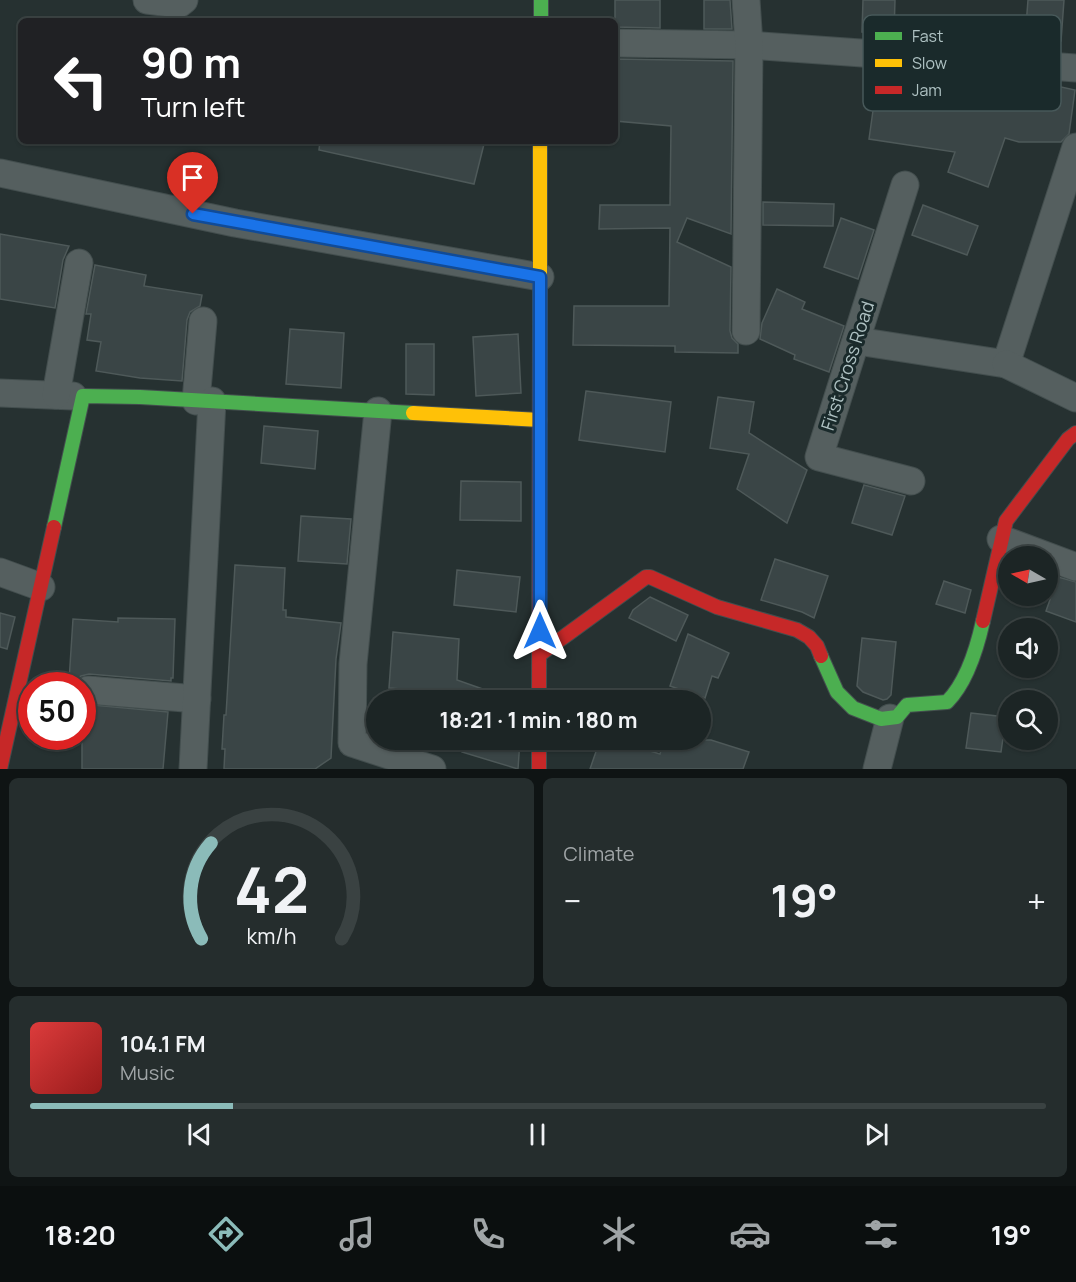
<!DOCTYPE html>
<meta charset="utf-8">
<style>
:root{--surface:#1c2525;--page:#252d2d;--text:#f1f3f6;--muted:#a0a5a7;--line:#3a4242;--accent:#8bbbb9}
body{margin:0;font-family:Manrope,sans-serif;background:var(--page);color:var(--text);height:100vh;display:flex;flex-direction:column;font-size:22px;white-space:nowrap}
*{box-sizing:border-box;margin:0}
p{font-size:20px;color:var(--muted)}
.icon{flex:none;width:33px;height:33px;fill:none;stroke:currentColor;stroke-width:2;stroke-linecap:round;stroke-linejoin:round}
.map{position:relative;height:769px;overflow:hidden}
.side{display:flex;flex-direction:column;gap:9px;padding:9px;background:#0f1414;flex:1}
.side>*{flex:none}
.banner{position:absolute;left:18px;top:18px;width:600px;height:126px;border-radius:9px;box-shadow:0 2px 4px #0004,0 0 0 2px var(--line);background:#202124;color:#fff;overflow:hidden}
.needle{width:39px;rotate:279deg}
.fabs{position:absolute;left:998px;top:546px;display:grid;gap:12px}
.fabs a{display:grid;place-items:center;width:60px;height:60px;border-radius:50%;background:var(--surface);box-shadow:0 2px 4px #0004,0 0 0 2px var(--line);font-size:30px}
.speed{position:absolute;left:18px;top:672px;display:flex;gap:12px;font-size:30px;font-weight:700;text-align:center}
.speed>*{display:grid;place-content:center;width:78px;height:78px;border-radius:50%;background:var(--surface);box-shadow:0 2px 4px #0004,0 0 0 2px var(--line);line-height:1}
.speed .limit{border:9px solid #d22;background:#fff;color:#111}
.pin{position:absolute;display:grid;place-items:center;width:51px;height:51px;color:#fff;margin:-62px -26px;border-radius:50% 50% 50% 0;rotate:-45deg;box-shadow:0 0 6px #0007}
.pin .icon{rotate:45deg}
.me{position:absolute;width:66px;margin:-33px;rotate:0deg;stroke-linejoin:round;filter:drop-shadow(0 0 4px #0008)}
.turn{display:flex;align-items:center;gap:21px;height:126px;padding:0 24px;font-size:27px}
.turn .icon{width:78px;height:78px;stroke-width:2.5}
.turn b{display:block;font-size:42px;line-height:51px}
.big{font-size:45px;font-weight:700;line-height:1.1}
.side .card{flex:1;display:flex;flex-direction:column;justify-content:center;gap:9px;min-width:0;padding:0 21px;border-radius:9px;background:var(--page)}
.side .dial{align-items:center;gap:0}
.dial svg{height:156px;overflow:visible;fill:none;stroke:var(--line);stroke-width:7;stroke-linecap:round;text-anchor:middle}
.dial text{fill:var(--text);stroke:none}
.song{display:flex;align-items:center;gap:18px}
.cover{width:72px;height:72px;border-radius:9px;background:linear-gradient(135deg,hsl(0 70% 55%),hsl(0 70% 35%))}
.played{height:6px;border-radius:3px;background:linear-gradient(90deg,var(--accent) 20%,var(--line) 20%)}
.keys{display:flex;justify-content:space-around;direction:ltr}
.heat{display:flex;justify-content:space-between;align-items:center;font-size:33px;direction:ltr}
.side .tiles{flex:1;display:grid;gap:9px;grid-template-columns:1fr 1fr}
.card:last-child{grid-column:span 2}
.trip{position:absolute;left:366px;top:690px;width:345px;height:60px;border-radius:30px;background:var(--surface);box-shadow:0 2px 4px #0004,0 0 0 2px var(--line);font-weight:700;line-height:60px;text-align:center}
.menu{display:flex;height:96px;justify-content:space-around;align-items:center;background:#0b0f0f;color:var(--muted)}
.menu .icon{width:42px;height:42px}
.menu .current{color:var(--accent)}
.menu b{font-size:27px;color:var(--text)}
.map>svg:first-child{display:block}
</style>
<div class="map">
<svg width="1076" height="769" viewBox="0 0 1076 769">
<rect width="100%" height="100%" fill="#263131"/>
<!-- building -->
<g fill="#3a4546" stroke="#4e5959" stroke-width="1.5">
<path d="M615,0h45v28l-45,-1z"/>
<path d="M704,0h26l2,29h-28z"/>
<path d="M863,0h32l-1,33 -32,-1z"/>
<path d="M1028,0h36l-3,41 -36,-2z"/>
<path d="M615,59l118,2 -2,173 -44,-16 -10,24 54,25 -1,64 2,7 6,6v9l-63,-1v-6l-102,-1 1,-39h95l1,-78 -71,1 1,-24h70l1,-79 -56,-5z"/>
<path d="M878,75l61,9 1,-9 76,8 1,-3 17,1 41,9 -6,44 -8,8h-42l-14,-4 -17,49 -40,-15 7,-20 -86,-13z"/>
<path d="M320,141h147l17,3 -10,40 -155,-34z"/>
<path d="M763,202l71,2 -1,22 -70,-1z"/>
<path d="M923,205l55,21 -11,29 -55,-20z"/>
<path d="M841,218l33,12 -16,49 -34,-12z"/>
<path d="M0,234l69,12 -6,14 -8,48 -55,-9z"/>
<path d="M95,265l51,10 -2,11 58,9 -2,11 -10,6 -3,8 -5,61 -42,-3 -44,-7 5,-29 -14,-2 4,-26h-5z"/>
<path d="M777,289l28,13 -3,7 42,17 -15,46 -35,-13 1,-4 -35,-16 2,-16z"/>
<path d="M290,329l54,4 -3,55 -55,-4z"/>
<path d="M518,334l3,59 -45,3 -3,-59z"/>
<path d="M406,344h28v51l-28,-1z"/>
<path d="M586,391l85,11 -6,50 -86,-12z"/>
<path d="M718,397l36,5 -5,31 58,37 -20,53 -50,-34 12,-35 -39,-6z"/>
<path d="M264,426l54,5 -3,38 -54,-6z"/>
<path d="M461,481l60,1v39l-61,-1z"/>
<path d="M864,485l41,11 -13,39 -40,-12z"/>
<path d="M301,516l50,3 -4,45 -49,-3z"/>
<path d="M775,559l53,17 -14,42 -12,-6 -41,-12z"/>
<path d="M235,565l50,3 -2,42h3v7l55,6 -5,36 -5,99 -16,11h-91l1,-20h-3l2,-34h2z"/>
<path d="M457,570l63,7 -4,35 -62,-7z"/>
<path d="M1058,577l18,5v40l-30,-11z"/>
<path d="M944,581l27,9 -6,23 -29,-9z"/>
<path d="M650,597l38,18 -12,26 -47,-23 4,-8z"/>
<path d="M0,613l15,4 -8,32 -7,-2z"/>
<path d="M118,618l57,1 -2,59h-2v3l-82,-7 -8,2 -6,6 -6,-1 4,-62 45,3z"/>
<path d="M393,632l66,7 -2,41 57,20h-77l2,-8 -50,-4z"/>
<path d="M688,634l41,19 -11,25 -6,-2 -7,22 -35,-12z"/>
<path d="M862,638l34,4 -5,53 -4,4 -4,1 -20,-8 -6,-6z"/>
<path d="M82,704l86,8 -5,57h-81z"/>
<path d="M971,713l35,4 -5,35 -35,-4z"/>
<path d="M454,740h66l-2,29 -56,-17 2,-10z"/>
<path d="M600,740h14l46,14 4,-14h47l38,12 -6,17h-153z"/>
</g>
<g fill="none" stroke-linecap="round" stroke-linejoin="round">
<!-- street casing -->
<g stroke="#434e4e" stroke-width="29">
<g id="street">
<path d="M147,0l32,4 5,-4"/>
<path d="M615,43l134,2 327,23"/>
<path d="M0,173l235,50 305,54"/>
<path d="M905,185l-86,272 92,24"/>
<path d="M746,331l3,-286 -3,-45"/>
<path d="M857,341l149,23 70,-217"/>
<path d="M1006,364l70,34"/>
<path d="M0,393l73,3"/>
<path d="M56,395l23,-132"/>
<path d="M196,401l7,-80"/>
<path d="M378,411l-25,253 -1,79 80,26"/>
<path d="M1001,539l75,28"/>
<path d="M0,572l41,15"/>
<path d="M88,690l109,9"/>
<path d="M193,769l19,-368"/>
<path d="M877,769l13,-51"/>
</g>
</g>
<!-- fast casing -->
<g stroke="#434e4e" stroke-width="16">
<g id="fast">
<path d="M541,0v21"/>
<path d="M54,527l29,-131 57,1 273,16"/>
<path d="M821,656l16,36 16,16 28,11 16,-2 10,-12 40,-3c20,-20 30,-54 36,-81"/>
</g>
</g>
<!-- slow casing -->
<g stroke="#434e4e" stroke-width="16">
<g id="slow">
<path d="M540,324v-183"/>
<path d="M413,413l127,7"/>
</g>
</g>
<!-- jam casing -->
<g stroke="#434e4e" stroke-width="16">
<g id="jam">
<path d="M983,621l23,-100 62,-82 8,-6"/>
<path d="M539,655l107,-78h4l67,30 80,23 12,7 8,9 4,10"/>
<path d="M539,700l1,-376"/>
<path d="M539,740v29"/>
<path d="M0,769l54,-242"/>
</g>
</g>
<!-- street -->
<use href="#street" stroke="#555f5f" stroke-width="27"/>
<!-- fast -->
<use href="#fast" stroke="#4caf50" stroke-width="14"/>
<!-- slow -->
<use href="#slow" stroke="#ffc107" stroke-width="14"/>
<!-- jam -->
<use href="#jam" stroke="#c62828" stroke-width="14"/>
</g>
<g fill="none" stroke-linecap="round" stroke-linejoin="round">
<!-- route casing -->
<g stroke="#114b97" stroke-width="15">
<path id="route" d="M193,214l347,63v354"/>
</g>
<!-- route -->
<use href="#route" stroke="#1a73e8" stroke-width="10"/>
</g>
<g text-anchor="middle" stroke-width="6" stroke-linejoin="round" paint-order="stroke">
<!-- street labels -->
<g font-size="18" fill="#afc2c3" stroke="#1a2a2b">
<text transform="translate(848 366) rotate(-72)" y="6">First Cross Road</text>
</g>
</g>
<!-- legend -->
<rect x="863" y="15" width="198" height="96" rx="9" fill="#1a2a2b" stroke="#475859" stroke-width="1.5"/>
<rect x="875" y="32" width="27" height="8" fill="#4caf50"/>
<rect x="875" y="59" width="27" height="8" fill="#ffc107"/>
<rect x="875" y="86" width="27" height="8" fill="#c62828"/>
<g font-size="16" fill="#afc2c3">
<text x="912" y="42">Fast</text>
<text x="912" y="69">Slow</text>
<text x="912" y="96">Jam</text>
</g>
</svg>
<div class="fabs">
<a><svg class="needle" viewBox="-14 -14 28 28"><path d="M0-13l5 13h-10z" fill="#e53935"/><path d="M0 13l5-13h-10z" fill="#a0a5a7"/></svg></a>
<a><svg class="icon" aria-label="sound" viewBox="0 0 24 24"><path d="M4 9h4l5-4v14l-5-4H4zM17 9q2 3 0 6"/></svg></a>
<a><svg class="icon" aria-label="search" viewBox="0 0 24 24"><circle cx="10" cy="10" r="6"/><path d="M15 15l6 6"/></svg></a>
</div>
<div class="speed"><div class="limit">50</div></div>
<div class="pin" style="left:193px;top:214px;background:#d93025"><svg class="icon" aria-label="arrive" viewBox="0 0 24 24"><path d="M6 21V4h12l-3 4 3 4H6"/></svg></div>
<svg class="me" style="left:540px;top:631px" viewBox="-20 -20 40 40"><path d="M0-17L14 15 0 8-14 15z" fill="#1a73e8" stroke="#fff" stroke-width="4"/></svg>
<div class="trip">18:21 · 1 min · 180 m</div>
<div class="banner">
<div class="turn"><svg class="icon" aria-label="left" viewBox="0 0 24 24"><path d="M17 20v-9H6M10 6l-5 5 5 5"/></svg><div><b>90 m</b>Turn left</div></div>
</div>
</div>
<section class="side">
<div class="tiles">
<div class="card dial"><svg viewBox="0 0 100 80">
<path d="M14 69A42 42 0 1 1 86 69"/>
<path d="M14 69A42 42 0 0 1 19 20" stroke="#8bbbb9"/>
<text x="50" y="56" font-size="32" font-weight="700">42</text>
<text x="50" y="72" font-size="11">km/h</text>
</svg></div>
<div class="card"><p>Climate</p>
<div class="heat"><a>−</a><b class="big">19°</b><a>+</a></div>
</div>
<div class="card">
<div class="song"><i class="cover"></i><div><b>104.1 FM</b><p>Music</p></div></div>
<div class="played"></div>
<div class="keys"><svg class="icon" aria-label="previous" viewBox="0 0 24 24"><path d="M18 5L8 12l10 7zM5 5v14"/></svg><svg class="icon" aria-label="pause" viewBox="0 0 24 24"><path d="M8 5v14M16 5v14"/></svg><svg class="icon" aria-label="next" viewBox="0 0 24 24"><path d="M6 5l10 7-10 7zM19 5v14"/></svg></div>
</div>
</div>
</section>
<nav class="menu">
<b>18:20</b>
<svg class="icon current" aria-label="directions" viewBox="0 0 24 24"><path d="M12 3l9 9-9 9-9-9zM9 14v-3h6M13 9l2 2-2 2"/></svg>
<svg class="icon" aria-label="music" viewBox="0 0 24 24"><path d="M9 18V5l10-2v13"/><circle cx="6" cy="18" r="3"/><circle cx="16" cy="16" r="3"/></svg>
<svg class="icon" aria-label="phone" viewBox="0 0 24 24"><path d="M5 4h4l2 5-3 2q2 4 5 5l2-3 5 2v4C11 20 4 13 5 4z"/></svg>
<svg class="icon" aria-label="climate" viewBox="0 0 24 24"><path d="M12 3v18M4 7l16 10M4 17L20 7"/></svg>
<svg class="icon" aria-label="car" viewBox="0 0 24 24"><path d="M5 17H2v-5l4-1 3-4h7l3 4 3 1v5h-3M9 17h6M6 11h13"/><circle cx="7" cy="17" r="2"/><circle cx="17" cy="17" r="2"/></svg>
<svg class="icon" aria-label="filters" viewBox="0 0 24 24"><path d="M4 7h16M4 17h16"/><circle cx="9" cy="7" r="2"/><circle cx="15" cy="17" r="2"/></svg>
<b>19°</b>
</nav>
